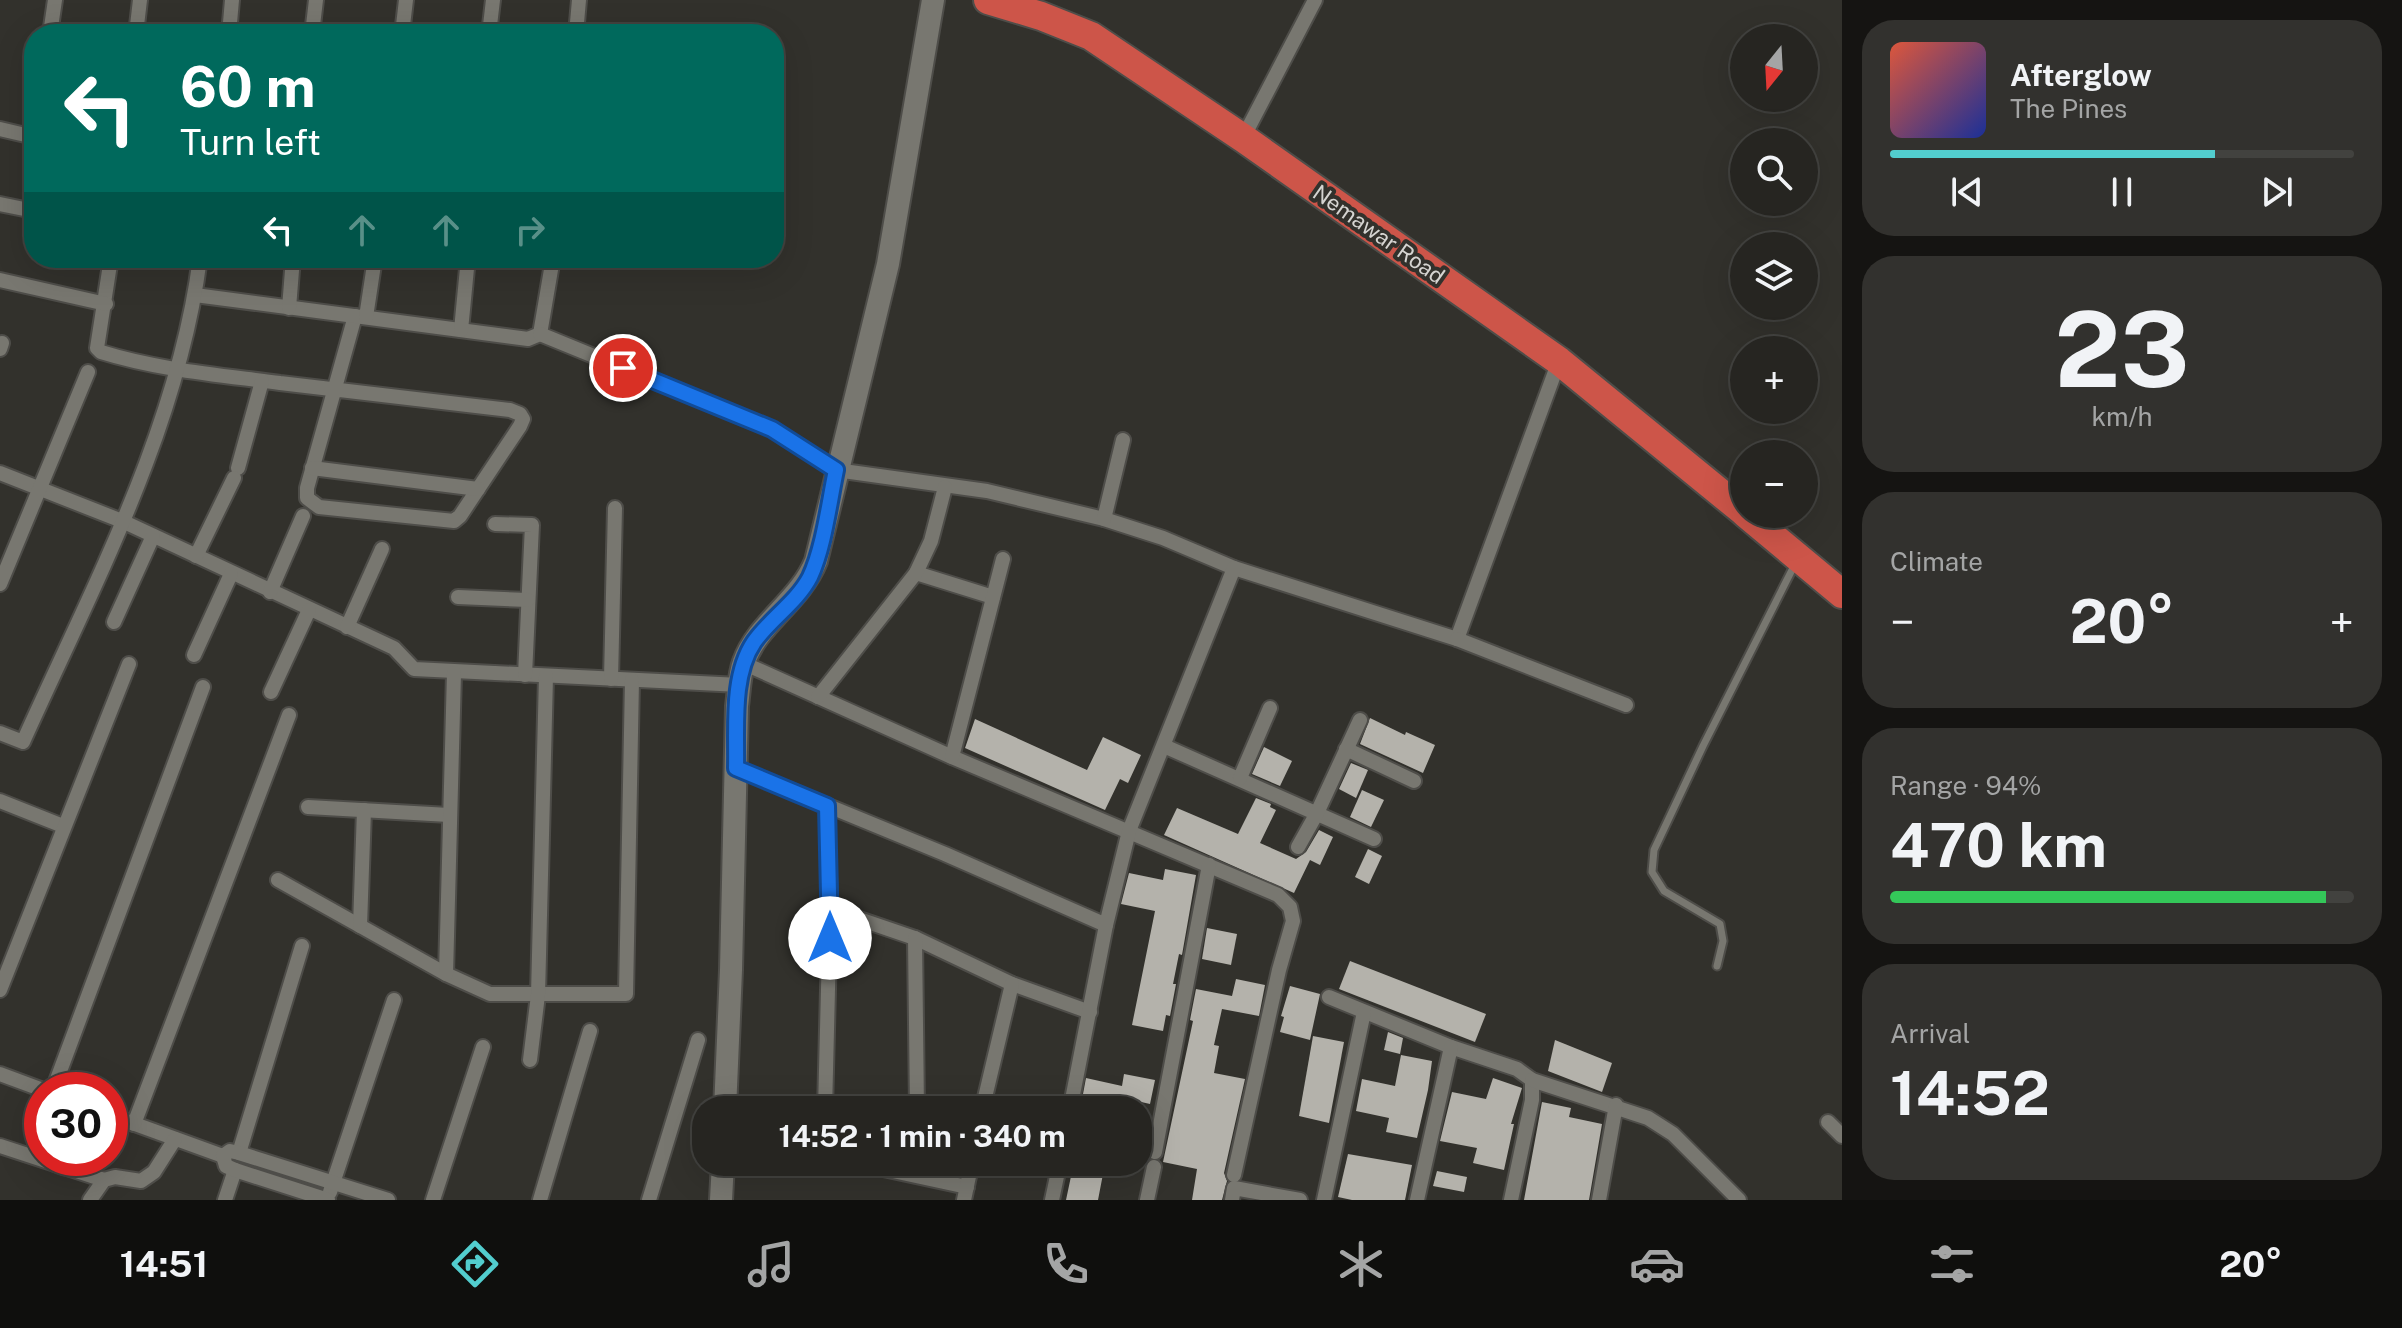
<!DOCTYPE html>
<meta charset="utf-8">
<style>
:root{--surface:#262521;--page:#32312e;--text:#f1f3f6;--muted:#a4a5a5;--line:#42423f;--accent:#52cdce}
body{margin:0;font-family:"Public Sans",sans-serif;background:var(--page);color:var(--text);height:100vh;display:flex;flex-direction:column;font-size:30px;white-space:nowrap}
*{box-sizing:border-box;margin:0}
p{font-size:26px;color:var(--muted)}
.icon{flex:none;width:44px;height:44px;fill:none;stroke:currentColor;stroke-width:2;stroke-linecap:round;stroke-linejoin:round}
.map{position:relative;flex:1;overflow:hidden}
.side{display:flex;flex-direction:column;gap:20px;padding:20px;background:#151412;width:560px}
.side>*{flex:none}
.banner{position:absolute;left:24px;top:24px;width:760px;height:244px;border-radius:32px;box-shadow:0 8px 32px #0002,0 0 0 2px var(--line);background:#00695c;color:#fff;overflow:hidden}
.needle{width:52px;rotate:198deg}
.fabs{position:absolute;left:1730px;top:24px;display:grid;gap:16px}
.fabs a{display:grid;place-items:center;width:88px;height:88px;border-radius:50%;background:var(--surface);box-shadow:0 8px 32px #0002,0 0 0 2px var(--line);font-size:40px}
.speed{position:absolute;left:24px;top:1072px;display:flex;gap:16px;font-size:40px;font-weight:700;text-align:center}
.speed>*{display:grid;place-content:center;width:104px;height:104px;border-radius:50%;background:var(--surface);box-shadow:0 8px 32px #0002,0 0 0 2px var(--line);line-height:1}
.speed .limit{border:12px solid #d22;background:#fff;color:#111}
.pin{position:absolute;display:grid;place-items:center;width:68px;height:68px;color:#fff;margin:-34px;border:4px solid #fff;border-radius:50%;box-shadow:0 2px 8px #0007}
.me{position:absolute;width:88px;margin:-44px;rotate:0deg;stroke-linejoin:round;filter:drop-shadow(0 0 6px #0008)}
.turn{display:flex;align-items:center;gap:28px;height:168px;padding:0 24px;font-size:36px}
.turn .icon{width:104px;height:104px;stroke-width:2.5}
.turn b{display:block;font-size:56px;line-height:68px}
.lanes{display:flex;align-items:center;height:76px;padding:0 24px;background:#0003;justify-content:center;gap:40px;direction:ltr}
.lanes .off{opacity:.35}
.big{font-size:60px;font-weight:700;line-height:1.1}
.side .tile{flex:1;display:flex;flex-direction:column;justify-content:center;gap:12px;min-width:0;padding:0 28px;border-radius:32px;background:var(--page)}
.side .dial{align-items:center;gap:0}
.dial b{font-size:104px;line-height:1}
.song{display:flex;align-items:center;gap:24px}
.cover{width:96px;height:96px;border-radius:12px;background:linear-gradient(135deg,hsl(10 70% 55%),hsl(230 70% 35%))}
.played{height:8px;border-radius:4px;background:linear-gradient(90deg,var(--accent) 70%,var(--line) 70%)}
.keys{display:flex;justify-content:space-around;direction:ltr}
.heat{display:flex;justify-content:space-between;align-items:center;font-size:44px;direction:ltr}
.charge{height:12px;border-radius:6px;background:linear-gradient(90deg,#34c759 94%,var(--line) 0)}
.trip{position:absolute;left:692px;top:1096px;width:460px;height:80px;border-radius:32px;background:var(--surface);box-shadow:0 8px 32px #0002,0 0 0 2px var(--line);font-weight:700;line-height:80px;text-align:center}
.dock{display:flex;height:128px;justify-content:space-around;align-items:center;background:#0f0f0d;color:var(--muted)}
.dock .icon{width:56px;height:56px}
.dock .selected{color:var(--accent)}
.dock b{font-size:36px;color:var(--text)}
main{display:flex;flex:1;min-height:0}
.map>svg:first-child{display:block}
</style>
<main>
<div class="map">
<svg width="1842" height="1200" viewBox="0 0 1842 1200">
<rect width="100%" height="100%" fill="#32312c"/>
<!-- building -->
<g fill="#b4b2ab">
<path d="M1370,718l35,17 1,-3 29,13 -12,28 -63,-29z"/>
<path d="M975,719l112,51 16,-33 38,18 -13,28 -8,-4 -15,31 -140,-62z"/>
<path d="M1264,747l28,14 -12,25 -28,-12z"/>
<path d="M1351,763l17,7 -12,28 -17,-9z"/>
<path d="M1362,790l22,10 -13,27 -21,-10z"/>
<path d="M1256,798l15,6 -1,3 6,3 -16,33 36,16 10,-7 13,-22 14,7 -13,28 -10,-5 -16,33 -130,-58 13,-27 61,26z"/>
<path d="M1368,849l14,7 -13,28 -14,-7z"/>
<path d="M1165,869l31,6 -14,80 -3,-1 -6,30h3l-6,32 -4,-1 -3,16 -31,-6 23,-114 -34,-7 8,-31 34,7z"/>
<path d="M1207,928l30,6 -6,31 -29,-6z"/>
<path d="M1350,961l136,53 -11,28 -136,-53z"/>
<path d="M1236,979l29,6 -6,31 -37,-7 -8,36 5,1 -5,27 31,6 -21,94 3,8 -5,19h-30l5,-31 -34,-7 30,-141 -3,-1 6,-31 36,7z"/>
<path d="M1290,986l30,8 -10,46 -30,-8 4,-15 -3,-1z"/>
<path d="M1388,1032l15,6 -3,16 -16,-4z"/>
<path d="M1313,1036l31,6 -15,81 -30,-7z"/>
<path d="M1555,1040l57,23 -10,29 -54,-21z"/>
<path d="M1401,1055l31,6 -4,29 -11,48 -31,-6 3,-14 -33,-7 6,-32 33,7z"/>
<path d="M1124,1074l31,6 -5,24 -35,-8 -3,14h-32l6,-32 36,8z"/>
<path d="M1493,1078l29,10 -11,36h3l-10,46 -31,-7 4,-15 -37,-7 12,-49 34,7z"/>
<path d="M1542,1102l29,6 -2,9 33,7 -13,76h-65z"/>
<path d="M1348,1154l64,11 -7,35h-53l-14,-3z"/>
<path d="M1074,1162h27l-2,11 4,1 -5,26h-32z"/>
<path d="M1437,1171l30,6 -3,15 -31,-6z"/>
</g>
<g fill="none" stroke-linecap="round" stroke-linejoin="round">
<!-- lane casing -->
<g stroke="#4e4d49" stroke-width="11">
<path id="lane" d="M1717,966l6,-25 -3,-17 -56,-33 -12,-19 2,-22 49,-104 93,-184"/>
</g>
<!-- street casing -->
<g stroke="#4e4d49" stroke-width="18">
<g id="street">
<path d="M50,34l5,-34"/>
<path d="M136,34l4,-34"/>
<path d="M229,34l3,-34"/>
<path d="M312,34l4,-34"/>
<path d="M402,34l4,-34"/>
<path d="M489,34l4,-34"/>
<path d="M576,34l3,-34"/>
<path d="M0,129l34,8"/>
<path d="M1243,138l72,-138"/>
<path d="M0,204l34,7"/>
<path d="M111,258l-14,90 4,4c58,18 119,23 179,31 77,9 154,18 230,27l10,4 3,5 -3,7 -60,90 -6,5 -135,-14 -12,-9v-10l48,-172"/>
<path d="M0,280l106,24"/>
<path d="M195,295l333,44 12,-5 13,-76"/>
<path d="M289,308l4,-50"/>
<path d="M366,317l9,-59"/>
<path d="M461,330l7,-72"/>
<path d="M540,334l232,95 64,41 151,21 117,28 59,19 71,30 223,71 102,-278"/>
<path d="M0,349l2,-6"/>
<path d="M238,468l24,-87"/>
<path d="M312,468l166,21"/>
<path d="M0,473l122,48 272,127 20,21 326,16"/>
<path d="M1104,519l19,-79"/>
<path d="M495,524l37,1 -7,150"/>
<path d="M196,556l38,-78"/>
<path d="M916,573l77,24"/>
<path d="M0,584l88,-212"/>
<path d="M270,592l33,-76"/>
<path d="M458,597l70,3"/>
<path d="M114,622l39,-86"/>
<path d="M347,627l35,-78"/>
<path d="M1457,639l169,66"/>
<path d="M194,655l37,-81"/>
<path d="M743,663l209,94 326,138 12,12 3,14 -14,49 -45,205"/>
<path d="M611,679l4,-171"/>
<path d="M271,692l38,-82"/>
<path d="M818,697l98,-124 15,-32 14,-54"/>
<path d="M0,733l23,9c70,-156 155,-313 177,-484"/>
<path d="M1164,746l210,93"/>
<path d="M1346,749l68,32"/>
<path d="M952,757l51,-198"/>
<path d="M736,768l209,86 161,71"/>
<path d="M1240,778l30,-70"/>
<path d="M0,801l63,25"/>
<path d="M308,807l141,8"/>
<path d="M1298,847l19,-34 43,-93"/>
<path d="M278,880l168,94 44,20h136l6,-314"/>
<path d="M830,909l85,29 97,46 78,28"/>
<path d="M360,926l4,-116"/>
<path d="M915,938l2,172"/>
<path d="M446,974l8,-301"/>
<path d="M0,990l129,-326"/>
<path d="M1329,997l122,50 66,22 15,11v20l-21,100"/>
<path d="M530,1060l8,-65 8,-319"/>
<path d="M0,1074l43,16"/>
<path d="M1532,1080l116,38 25,16 66,66"/>
<path d="M53,1090l150,-403"/>
<path d="M825,1110l5,-201 -3,-103"/>
<path d="M982,1110l30,-126"/>
<path d="M1070,1110l36,-185 23,-94 105,-263"/>
<path d="M110,1115l113,41"/>
<path d="M1828,1122l14,14"/>
<path d="M134,1124l155,-409"/>
<path d="M0,1146l104,34"/>
<path d="M1155,1152l54,-287"/>
<path d="M239,1153l63,-207"/>
<path d="M851,1162l116,25"/>
<path d="M330,1192l64,-192"/>
<path d="M90,1200l14,-20 11,-3 26,4 13,-9 21,-33"/>
<path d="M225,1200l10,-30"/>
<path d="M328,1200l-93,-30 -9,-4 -3,-10 7,-5 9,2 149,47"/>
<path d="M433,1200l50,-153"/>
<path d="M540,1200l50,-169"/>
<path d="M649,1200l49,-160"/>
<path d="M964,1200l8,-38"/>
<path d="M1052,1200l8,-38"/>
<path d="M1147,1200l7,-33"/>
<path d="M1232,1200l2,-12 66,12"/>
<path d="M1324,1200l40,-188"/>
<path d="M1417,1200l34,-153"/>
<path d="M1599,1200l17,-95"/>
</g>
</g>
<!-- secondary casing -->
<g stroke="#4e4d49" stroke-width="26">
<g id="secondary">
<path d="M725,1110l6,-140 6,-264c2,-14 2,-31 7,-44 13,-38 56,-61 72,-101l72,-297 45,-264"/>
<path d="M721,1200l2,-38"/>
</g>
</g>
<!-- highway casing -->
<g stroke="#4e4d49" stroke-width="32">
<g id="highway">
<path d="M988,0l53,16 50,20 152,102 316,223 185,151"/>
<path d="M1746,514l96,80"/>
</g>
</g>
<!-- lane -->
<use href="#lane" stroke="#787770" stroke-width="7"/>
<!-- street -->
<use href="#street" stroke="#787770" stroke-width="14"/>
<!-- secondary -->
<use href="#secondary" stroke="#787770" stroke-width="22"/>
<!-- highway -->
<use href="#highway" stroke="#cd5549" stroke-width="28"/>
</g>
<g fill="none" stroke-linecap="round" stroke-linejoin="round">
<!-- route casing -->
<g stroke="#114b97" stroke-width="20">
<path id="route" d="M623,368l149,61 64,41c-7,33 -12,77 -26,107 -13,25 -40,42 -56,65 -23,34 -17,86 -18,126l91,38 3,132"/>
</g>
<!-- route -->
<use href="#route" stroke="#1a73e8" stroke-width="14"/>
</g>
<g text-anchor="middle" stroke-width="8" stroke-linejoin="round" paint-order="stroke">
<!-- street labels -->
<g font-size="22" fill="#d5d4d1" stroke="#32312c">
<text transform="translate(1379 234) rotate(35)" y="8">Nemawar Road</text>
</g>
</g>
</svg>
<div class="fabs">
<a><svg class="needle" viewBox="-14 -14 28 28"><path d="M0-13l5 13h-10z" fill="#e53935"/><path d="M0 13l5-13h-10z" fill="#a4a5a5"/></svg></a>
<a><svg class="icon" aria-label="search" viewBox="0 0 24 24"><circle cx="10" cy="10" r="6"/><path d="M15 15l6 6"/></svg></a>
<a><svg class="icon" aria-label="layers" viewBox="0 0 24 24"><path d="M12 4l9 5-9 5-9-5zM3 14l9 5 9-5"/></svg></a>
<a>+</a>
<a>−</a>
</div>
<div class="speed"><div class="limit">30</div></div>
<div class="pin" style="left:623px;top:368px;background:#d93025"><svg class="icon" aria-label="arrive" viewBox="0 0 24 24"><path d="M6 21V4h12l-3 4 3 4H6"/></svg></div>
<svg class="me" style="left:830px;top:938px" viewBox="-20 -20 40 40"><circle r="19" fill="#fff"/><path d="M0-13L10 11 0 6-10 11z" fill="#1a73e8"/></svg>
<div class="trip">14:52 · 1 min · 340 m</div>
<div class="banner">
<div class="turn"><svg class="icon" aria-label="left" viewBox="0 0 24 24"><path d="M17 20v-9H6M10 6l-5 5 5 5"/></svg><div><b>60 m</b>Turn left</div></div>
<div class="lanes"><svg class="icon" aria-label="left" viewBox="0 0 24 24"><path d="M17 20v-9H6M10 6l-5 5 5 5"/></svg><svg class="icon off" aria-label="ahead" viewBox="0 0 24 24"><path d="M12 20V5M6 11l6-6 6 6"/></svg><svg class="icon off" aria-label="ahead" viewBox="0 0 24 24"><path d="M12 20V5M6 11l6-6 6 6"/></svg><svg class="icon off" aria-label="right" viewBox="0 0 24 24"><path d="M7 20v-9h11M14 6l5 5-5 5"/></svg></div>
</div>
</div>
<section class="side">
<div class="tile">
<div class="song"><i class="cover"></i><div><b>Afterglow</b><p>The Pines</p></div></div>
<div class="played"></div>
<div class="keys"><svg class="icon" aria-label="previous" viewBox="0 0 24 24"><path d="M18 5L8 12l10 7zM5 5v14"/></svg><svg class="icon" aria-label="pause" viewBox="0 0 24 24"><path d="M8 5v14M16 5v14"/></svg><svg class="icon" aria-label="next" viewBox="0 0 24 24"><path d="M6 5l10 7-10 7zM19 5v14"/></svg></div>
</div>
<div class="tile dial"><b>23</b><p>km/h</p></div>
<div class="tile"><p>Climate</p>
<div class="heat"><a>−</a><b class="big">20°</b><a>+</a></div>
</div>
<div class="tile"><p>Range · 94%</p><b class="big">470 km</b><div class="charge"></div></div>
<div class="tile"><p>Arrival</p><b class="big">14:52</b></div>
</section>
</main>
<nav class="dock">
<b>14:51</b>
<svg class="icon selected" aria-label="directions" viewBox="0 0 24 24"><path d="M12 3l9 9-9 9-9-9zM9 14v-3h6M13 9l2 2-2 2"/></svg>
<svg class="icon" aria-label="music" viewBox="0 0 24 24"><path d="M9 18V5l10-2v13"/><circle cx="6" cy="18" r="3"/><circle cx="16" cy="16" r="3"/></svg>
<svg class="icon" aria-label="phone" viewBox="0 0 24 24"><path d="M5 4h4l2 5-3 2q2 4 5 5l2-3 5 2v4C11 20 4 13 5 4z"/></svg>
<svg class="icon" aria-label="climate" viewBox="0 0 24 24"><path d="M12 3v18M4 7l16 10M4 17L20 7"/></svg>
<svg class="icon" aria-label="car" viewBox="0 0 24 24"><path d="M5 17H2v-5l4-1 3-4h7l3 4 3 1v5h-3M9 17h6M6 11h13"/><circle cx="7" cy="17" r="2"/><circle cx="17" cy="17" r="2"/></svg>
<svg class="icon" aria-label="filters" viewBox="0 0 24 24"><path d="M4 7h16M4 17h16"/><circle cx="9" cy="7" r="2"/><circle cx="15" cy="17" r="2"/></svg>
<b>20°</b>
</nav>
